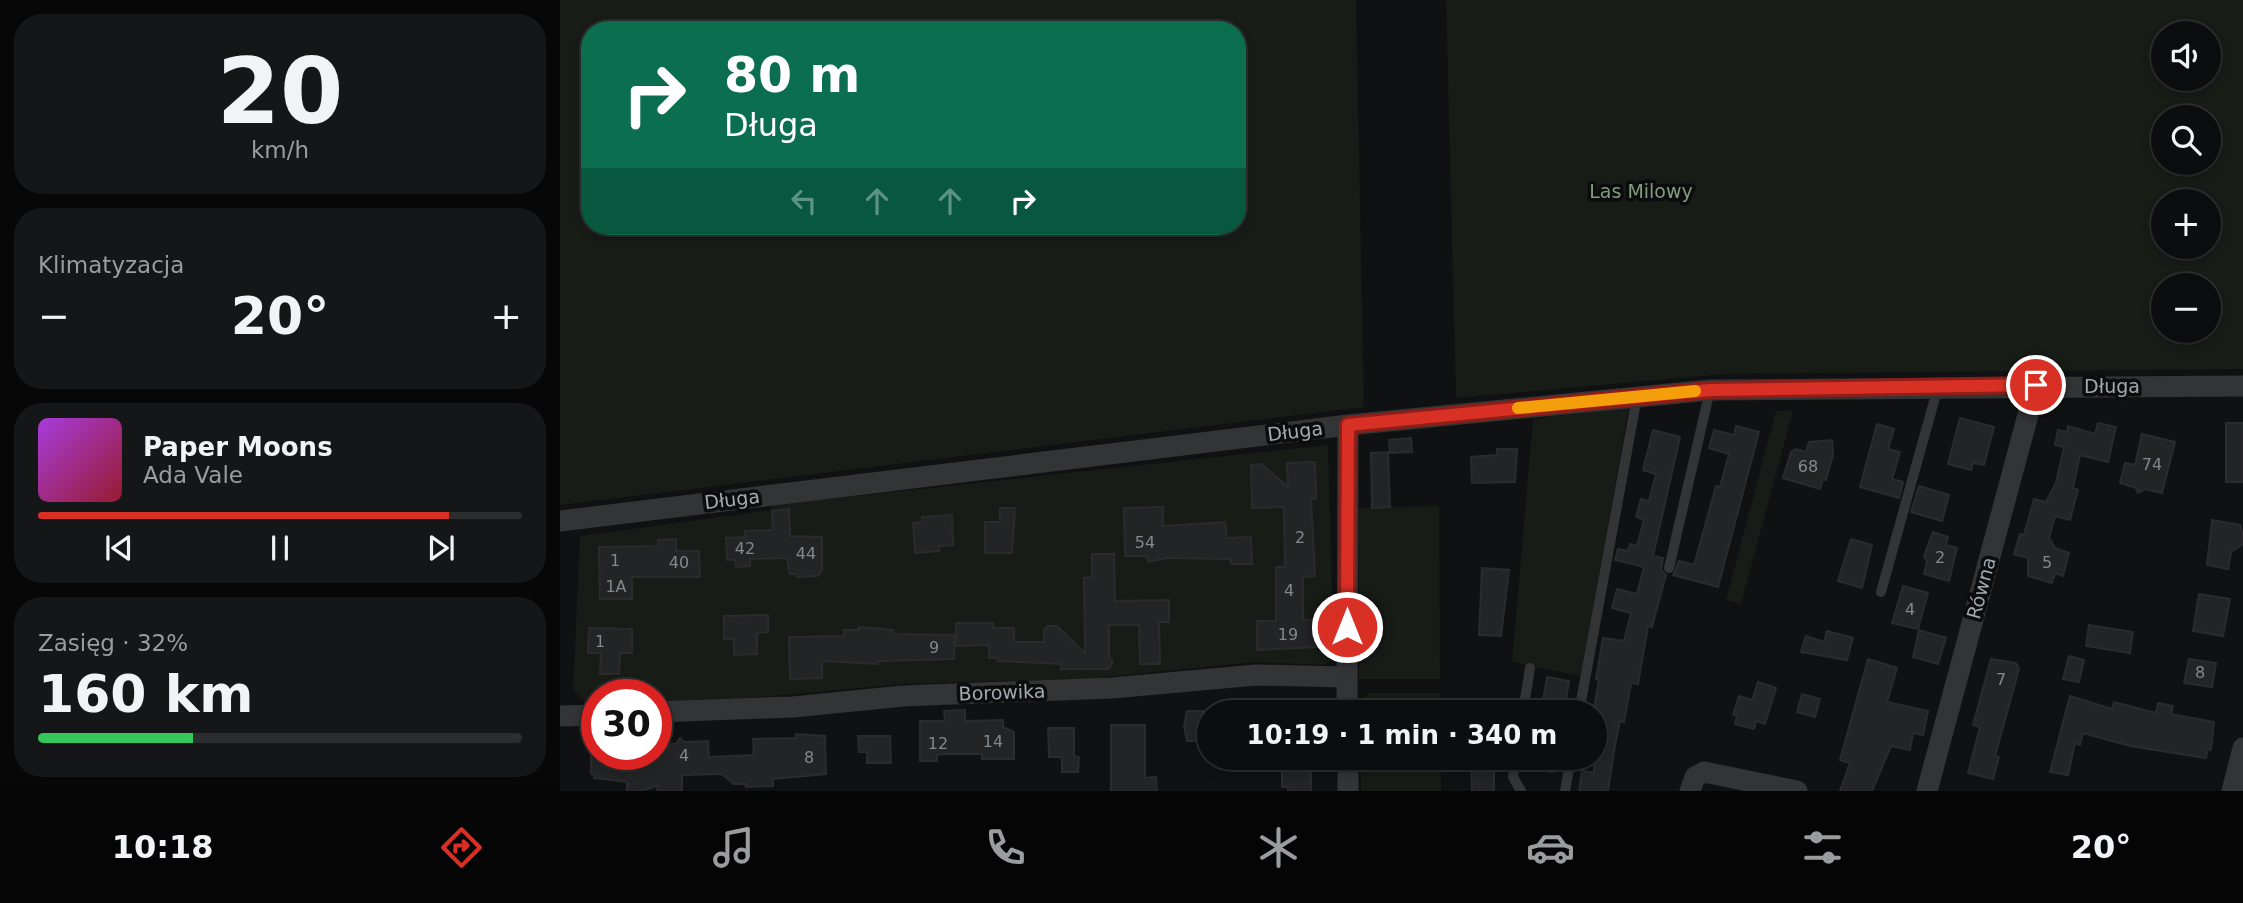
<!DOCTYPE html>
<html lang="pl">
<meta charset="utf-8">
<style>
:root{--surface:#0c0d0e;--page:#151617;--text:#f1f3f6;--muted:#9a9c9e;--line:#2c2d2e;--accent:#d93025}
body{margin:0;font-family:"DejaVu Sans",sans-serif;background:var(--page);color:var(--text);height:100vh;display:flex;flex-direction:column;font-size:26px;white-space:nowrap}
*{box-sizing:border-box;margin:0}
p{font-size:23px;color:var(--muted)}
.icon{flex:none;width:38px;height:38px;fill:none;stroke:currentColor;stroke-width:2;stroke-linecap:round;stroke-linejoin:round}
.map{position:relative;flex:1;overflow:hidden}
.side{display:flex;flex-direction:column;gap:14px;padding:14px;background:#070708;width:560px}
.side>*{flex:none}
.top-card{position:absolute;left:21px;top:21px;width:665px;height:214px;border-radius:28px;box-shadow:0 4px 10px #0003,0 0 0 2px var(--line);background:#0b6e4f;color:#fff;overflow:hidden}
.buttons{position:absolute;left:1591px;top:21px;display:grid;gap:14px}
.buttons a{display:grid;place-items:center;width:70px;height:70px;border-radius:50%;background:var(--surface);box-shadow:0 4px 10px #0003,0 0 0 2px var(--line);font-size:35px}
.speed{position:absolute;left:21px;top:679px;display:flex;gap:14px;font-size:35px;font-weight:700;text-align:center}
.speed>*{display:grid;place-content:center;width:91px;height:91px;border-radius:50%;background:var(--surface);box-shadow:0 4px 10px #0003,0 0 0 2px var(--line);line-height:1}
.speed .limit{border:10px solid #d22;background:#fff;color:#111}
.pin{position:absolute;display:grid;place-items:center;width:60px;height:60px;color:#fff;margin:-30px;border:4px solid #fff;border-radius:50%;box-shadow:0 2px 7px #0007}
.me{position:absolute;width:77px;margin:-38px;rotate:0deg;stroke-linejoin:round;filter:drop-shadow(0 0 5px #0008)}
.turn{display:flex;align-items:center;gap:24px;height:147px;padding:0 28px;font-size:32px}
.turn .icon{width:91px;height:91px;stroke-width:2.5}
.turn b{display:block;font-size:49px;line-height:60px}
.lanes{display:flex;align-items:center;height:66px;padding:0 28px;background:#0003;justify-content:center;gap:35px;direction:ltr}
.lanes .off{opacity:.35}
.big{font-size:52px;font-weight:600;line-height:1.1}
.side .tile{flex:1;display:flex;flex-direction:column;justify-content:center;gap:10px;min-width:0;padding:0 24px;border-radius:28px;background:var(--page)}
.side .dial{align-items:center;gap:0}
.dial b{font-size:91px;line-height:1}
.song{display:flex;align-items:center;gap:21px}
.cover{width:84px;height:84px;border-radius:10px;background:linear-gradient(135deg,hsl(280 70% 55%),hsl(350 70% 35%))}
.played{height:7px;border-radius:4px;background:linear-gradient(90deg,var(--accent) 85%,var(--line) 85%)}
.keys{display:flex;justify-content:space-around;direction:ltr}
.heat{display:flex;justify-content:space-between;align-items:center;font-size:38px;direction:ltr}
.charge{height:10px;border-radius:5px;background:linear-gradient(90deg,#34c759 32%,var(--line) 0)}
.trip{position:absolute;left:637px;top:700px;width:410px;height:70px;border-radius:35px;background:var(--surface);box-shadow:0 4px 10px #0003,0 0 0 2px var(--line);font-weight:600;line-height:70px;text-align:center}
.tabs{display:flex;height:112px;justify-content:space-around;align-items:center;background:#050506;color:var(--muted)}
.tabs .icon{width:49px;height:49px}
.tabs .active{color:var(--accent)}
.tabs b{font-size:32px;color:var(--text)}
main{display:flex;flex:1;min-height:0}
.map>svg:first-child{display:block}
</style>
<main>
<section class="side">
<div class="tile dial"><b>20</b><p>km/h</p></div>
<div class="tile"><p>Klimatyzacja</p>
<div class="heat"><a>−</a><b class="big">20°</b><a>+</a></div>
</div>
<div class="tile">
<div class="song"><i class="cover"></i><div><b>Paper Moons</b><p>Ada Vale</p></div></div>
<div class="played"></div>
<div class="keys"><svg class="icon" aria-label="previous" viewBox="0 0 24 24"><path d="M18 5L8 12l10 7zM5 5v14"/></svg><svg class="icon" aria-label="pause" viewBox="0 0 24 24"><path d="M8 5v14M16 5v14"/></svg><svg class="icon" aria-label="next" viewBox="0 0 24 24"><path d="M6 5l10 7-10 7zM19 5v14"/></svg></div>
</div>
<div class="tile"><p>Zasięg · 32%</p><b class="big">160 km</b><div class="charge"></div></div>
</section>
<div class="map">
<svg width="1683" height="791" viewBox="0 0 1683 791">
<rect width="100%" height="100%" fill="#101112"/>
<!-- green -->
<g fill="#171c17" fill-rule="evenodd">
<path d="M0,0h796l8,407 -804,98zM30,30h647v196h-647z"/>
<path d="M886,0h797v369l-518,5 -269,24zM1648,33v46h-45v-46zM1648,117v46h-45v-46zM1648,201v46h-45v-46zM1648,285v46h-45v-46z"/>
<path d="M1069,407l-48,269 -69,-14 21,-243z"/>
<path d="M1216,411h17l-52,193 -15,-4z"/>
<path d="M768,445l6,213 -10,7 -69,-3 -170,17 -181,5 -187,17 -61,1v-7h-59v8h-11l-13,-13 7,-154 191,-26v-5z"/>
<path d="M879,506l1,173h-81l-1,-171z"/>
<path d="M809,693h71v19h-79v-12z"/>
<rect x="801" y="758" width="80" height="33"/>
</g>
<!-- building -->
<g fill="#232426" stroke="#2b2b2e" stroke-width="2">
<path d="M1400,418l34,9 -10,38 -11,-2 -2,7 -23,-6z"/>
<path d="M1538,423l18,4 -8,35 -28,-7 -7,33 5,2 -8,30 -15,-4 -6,22 6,10 14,5 -6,23 -8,-3 -3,10 -24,-7v-18l-14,-4 6,-20 4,1 10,-36 12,3 10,-19 8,-36 -9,-2 3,-15 9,2 1,-6 27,8z"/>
<rect x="1666" y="423" width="17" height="59"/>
<path d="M1317,424l17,5 -6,20 12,3 -8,27 11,3 -4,16 -39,-11z"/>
<path d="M1176,426l23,6 -41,155 -45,-12 6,-14 15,4 22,-79 4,1 1,-4 8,-29 -20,-6 5,-18 20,5z"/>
<path d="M1093,430l27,7 -27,119 10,2 -2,12 5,5 -14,52 -4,-1 -10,58 -7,-1 -7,39 -4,-1 -5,24 -7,46h-29l3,-20 12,2v-65l5,-28 -3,-1 7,-41 21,3 7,-28 -19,-5 5,-19 20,5 7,-27 -29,-7 3,-11 10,2 2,-7 7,2 7,-26 -8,-3 5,-18 8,2 7,-27 -13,-4z"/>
<path d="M1582,434l33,8 -13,51 -17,-4 -7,4 -2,-5 -16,-5 5,-20 10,2z"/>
<path d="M851,438l1,14 -22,1 -1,-13z"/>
<path d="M1272,440l1,15 -7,25 -3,-1 -3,10 -37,-11 8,-26 5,-3 10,3 3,-10z"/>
<path d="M937,449h20l-2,33 -43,1 -1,-26 26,-2z"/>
<path d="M828,452l2,55 -18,1 -1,-55z"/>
<path d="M755,462l1,37h-5l4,77 -12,1v43l16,-1v28l-62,3v-29h19v-54h9l-1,-60 -32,1 -1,-43 10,-1 27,23 -1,-24z"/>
<path d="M1359,486l30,9 -7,26 -31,-9z"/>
<path d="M603,507v19l62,-4 2,16 24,-1 1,27h-21l-1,-5 -64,-1 -18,4 -1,-6h-22l-1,-48z"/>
<path d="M440,508h15l-3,45h-27v-31h15z"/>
<path d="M229,509l1,27 32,1v34l-5,5 -20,1v-3h-7l-3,-16 -37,1v7l-14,1 -1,-7h-8l-1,-22 19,-1v-6l28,-1 -1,-19z"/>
<path d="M392,515l1,30 -14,1v5l-24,2 -2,-30 9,-1v-5z"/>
<path d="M1652,520l28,5 3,10v9l-12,8 -3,17 -21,-4z"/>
<path d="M1373,532l15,5 -2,8 11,3 -8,33 -25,-7 3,-12 -3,-6z"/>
<path d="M116,539v12h23l1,26h-68v22h-32l-1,-52 59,-1v-6z"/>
<path d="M1291,539l21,6 -10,43 -24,-7z"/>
<path d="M532,554h22l1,47 54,-1v22h-10l1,42h-20l-1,-39h-30v33l4,3 -4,8h-48v-5l-63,-3v-3h-9v-13l-33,1v-23h37v5h21v14h30v-12l4,-4h9l28,27 -1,-75 8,-1z"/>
<path d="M922,568l27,2 -8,66 -22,-1z"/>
<path d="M1343,586l25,7 -10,36 -26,-6z"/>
<path d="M1639,594l31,5 -7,37 -30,-5z"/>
<path d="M208,615v17l-11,1v21l-23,1v-16h-10v-23z"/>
<path d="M1529,625l44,7 -3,21 -44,-7z"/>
<path d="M299,627l34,3v4l61,1v24l-76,2v3l-56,-3v17l-32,1 -1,-42 55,-1v-6h15z"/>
<path d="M29,628l43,1v24h-12l-1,21h-19l1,-21h-13z"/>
<path d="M1359,630l27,8 -8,26 -25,-7z"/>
<path d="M1267,631l26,7 -6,22 -46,-8 5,-16 18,6z"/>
<path d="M1509,656l15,4 -5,22 -16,-3z"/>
<path d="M1308,659l29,9 -10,34 41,9 -5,24 -10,-2 -3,17 -19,-4 -19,45h-32l10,-28 -10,-3z"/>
<path d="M1431,659l25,4 3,6 -24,87 4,1 -6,22 -25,-6 12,-46 -7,-2z"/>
<path d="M1629,659l27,4 -4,24 -28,-4z"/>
<path d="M987,677l22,4 -5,31h-23z"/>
<path d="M1198,682l18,6 -11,36 -9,-3 -2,8 -19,-5 2,-8 -4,-1 6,-19 13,4z"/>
<path d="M1242,694l18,5 -5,18 -18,-5z"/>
<path d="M1510,696l42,13 2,-7 42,11 2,-10 15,3 -2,8 43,8 -3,28 -3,-1 -2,9 -76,-12 -47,-13 -3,12 -5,-2 -7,32 -18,-3z"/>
<path d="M405,710v11l38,-1v7l11,5v27h-32v-5h-37l-8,1v6h-17v-40h25l-1,-10z"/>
<path d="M627,711h22v30h-22l-3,-15z"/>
<path d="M551,725h34v53l11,-1 1,14h-46z"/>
<path d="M488,728h26v28l5,1 -1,15h-16v-15h-13z"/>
<path d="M236,734l29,2 1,38 -53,5v7l-27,1v-3h-12l-12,-10 -40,1v16h-25l1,-6 -16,6h-15v-9l-33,-4 1,-3 -4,-1v-20h65v-5h13l-1,-5h8l4,-6 4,4 24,-1 1,16 45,-2 -1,-16 43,-1z"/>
<path d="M298,736h32l1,27h-24v-11h-8z"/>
<path d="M911,758h23v33h-22z"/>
<path d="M964,758h32l-3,14 -30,-5z"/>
<path d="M722,770h29v21h-23v-4h-6z"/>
</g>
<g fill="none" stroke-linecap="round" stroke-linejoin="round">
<!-- lane -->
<g stroke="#323436" stroke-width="10">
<path d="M1109,568l41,-178"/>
<path d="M1321,592l57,-205"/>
<path d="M963,712l7,-44"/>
<path d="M1019,712l58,-315"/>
<path d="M956,758l-3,19 8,14"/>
<path d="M1005,791l6,-33"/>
</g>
<!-- street -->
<g stroke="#323436" stroke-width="21">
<path d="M0,521l788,-96 362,-35 533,-4"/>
<path d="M96,712l137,-5 110,-11 209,-8 144,-13 91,2"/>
<path d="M787,712l1,-287"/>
<path d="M0,716l37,-1"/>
<path d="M788,758v33"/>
<path d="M1130,791l5,-14 9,-5 93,19"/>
<path d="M1367,791l109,-406"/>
<path d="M1672,791l11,-43"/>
</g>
</g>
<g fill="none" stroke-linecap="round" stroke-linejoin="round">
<!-- route casing -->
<g stroke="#8d1f18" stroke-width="18">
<path id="route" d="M787,627l1,-202 362,-35 326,-5"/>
</g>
<!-- route -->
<use href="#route" stroke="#d93025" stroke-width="12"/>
<!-- slow -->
<path stroke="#f59e0b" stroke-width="12" d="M958,408l177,-17"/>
</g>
<g text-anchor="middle" stroke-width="7" stroke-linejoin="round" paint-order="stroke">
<!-- number labels -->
<g font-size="16" fill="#82888e">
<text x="1592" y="470">74</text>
<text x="1248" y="472">68</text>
<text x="740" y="543">2</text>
<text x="585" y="548">54</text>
<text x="185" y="554">42</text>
<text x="246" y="559">44</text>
<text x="1380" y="563">2</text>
<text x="55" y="566">1</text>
<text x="119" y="568">40</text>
<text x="1487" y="568">5</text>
<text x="56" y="592">1A</text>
<text x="729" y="596">4</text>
<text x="1350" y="615">4</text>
<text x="728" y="640">19</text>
<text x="40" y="647">1</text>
<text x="374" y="653">9</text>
<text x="1640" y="678">8</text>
<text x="1441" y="685">7</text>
<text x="433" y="747">14</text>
<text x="378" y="749">12</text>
<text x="124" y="761">4</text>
<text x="249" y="763">8</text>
</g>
<!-- park labels -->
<g font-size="19" fill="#809c7a" stroke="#0b0c0d">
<text x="1081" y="198">Las Milowy</text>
</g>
<!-- street labels -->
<g font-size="19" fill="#a2aab2" stroke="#0b0c0d">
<text x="1552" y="393">Długa</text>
<text transform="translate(735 431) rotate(-7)" y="7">Długa</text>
<text transform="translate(172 499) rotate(-7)" y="7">Długa</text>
<text transform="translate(1421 588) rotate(-75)" y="7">Równa</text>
<text transform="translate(442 692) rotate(-2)" y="7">Borowika</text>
</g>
</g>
</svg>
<div class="buttons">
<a><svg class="icon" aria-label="sound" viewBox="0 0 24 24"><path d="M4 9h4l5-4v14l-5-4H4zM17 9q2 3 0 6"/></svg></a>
<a><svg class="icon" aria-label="search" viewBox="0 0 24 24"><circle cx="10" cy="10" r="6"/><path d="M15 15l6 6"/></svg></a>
<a>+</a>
<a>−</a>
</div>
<div class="speed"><div class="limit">30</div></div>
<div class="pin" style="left:1476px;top:385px;background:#d93025"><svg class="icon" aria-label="arrive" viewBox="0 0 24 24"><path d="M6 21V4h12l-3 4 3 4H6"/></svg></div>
<svg class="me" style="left:787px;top:627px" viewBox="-20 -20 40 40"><circle r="17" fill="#d93025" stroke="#fff" stroke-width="3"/><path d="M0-11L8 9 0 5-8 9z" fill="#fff"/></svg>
<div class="trip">10:19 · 1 min · 340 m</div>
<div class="top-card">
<div class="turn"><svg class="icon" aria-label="right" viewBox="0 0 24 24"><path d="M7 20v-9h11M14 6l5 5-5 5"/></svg><div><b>80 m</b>Długa</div></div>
<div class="lanes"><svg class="icon off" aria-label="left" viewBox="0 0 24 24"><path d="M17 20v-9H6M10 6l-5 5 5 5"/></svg><svg class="icon off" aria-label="ahead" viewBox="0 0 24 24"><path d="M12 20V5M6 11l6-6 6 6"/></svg><svg class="icon off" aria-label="ahead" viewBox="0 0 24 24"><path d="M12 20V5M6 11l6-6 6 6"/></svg><svg class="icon" aria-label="right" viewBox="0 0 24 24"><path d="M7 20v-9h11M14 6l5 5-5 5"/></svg></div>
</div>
</div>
</main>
<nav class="tabs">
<b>10:18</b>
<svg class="icon active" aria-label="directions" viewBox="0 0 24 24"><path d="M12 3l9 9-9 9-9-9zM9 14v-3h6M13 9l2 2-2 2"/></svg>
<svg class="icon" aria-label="music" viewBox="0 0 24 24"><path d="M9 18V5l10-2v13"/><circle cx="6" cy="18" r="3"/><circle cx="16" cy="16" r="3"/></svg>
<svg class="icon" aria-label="phone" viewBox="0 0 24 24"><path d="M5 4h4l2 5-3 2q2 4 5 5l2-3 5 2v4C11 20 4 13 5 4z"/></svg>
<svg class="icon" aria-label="climate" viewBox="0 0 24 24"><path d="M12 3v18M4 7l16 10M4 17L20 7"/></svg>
<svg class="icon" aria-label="car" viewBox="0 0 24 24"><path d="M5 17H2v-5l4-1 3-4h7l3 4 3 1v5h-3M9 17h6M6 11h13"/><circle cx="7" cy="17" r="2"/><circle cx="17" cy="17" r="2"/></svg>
<svg class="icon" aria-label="filters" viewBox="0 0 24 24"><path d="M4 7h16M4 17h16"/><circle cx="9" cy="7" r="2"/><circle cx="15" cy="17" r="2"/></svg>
<b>20°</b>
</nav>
